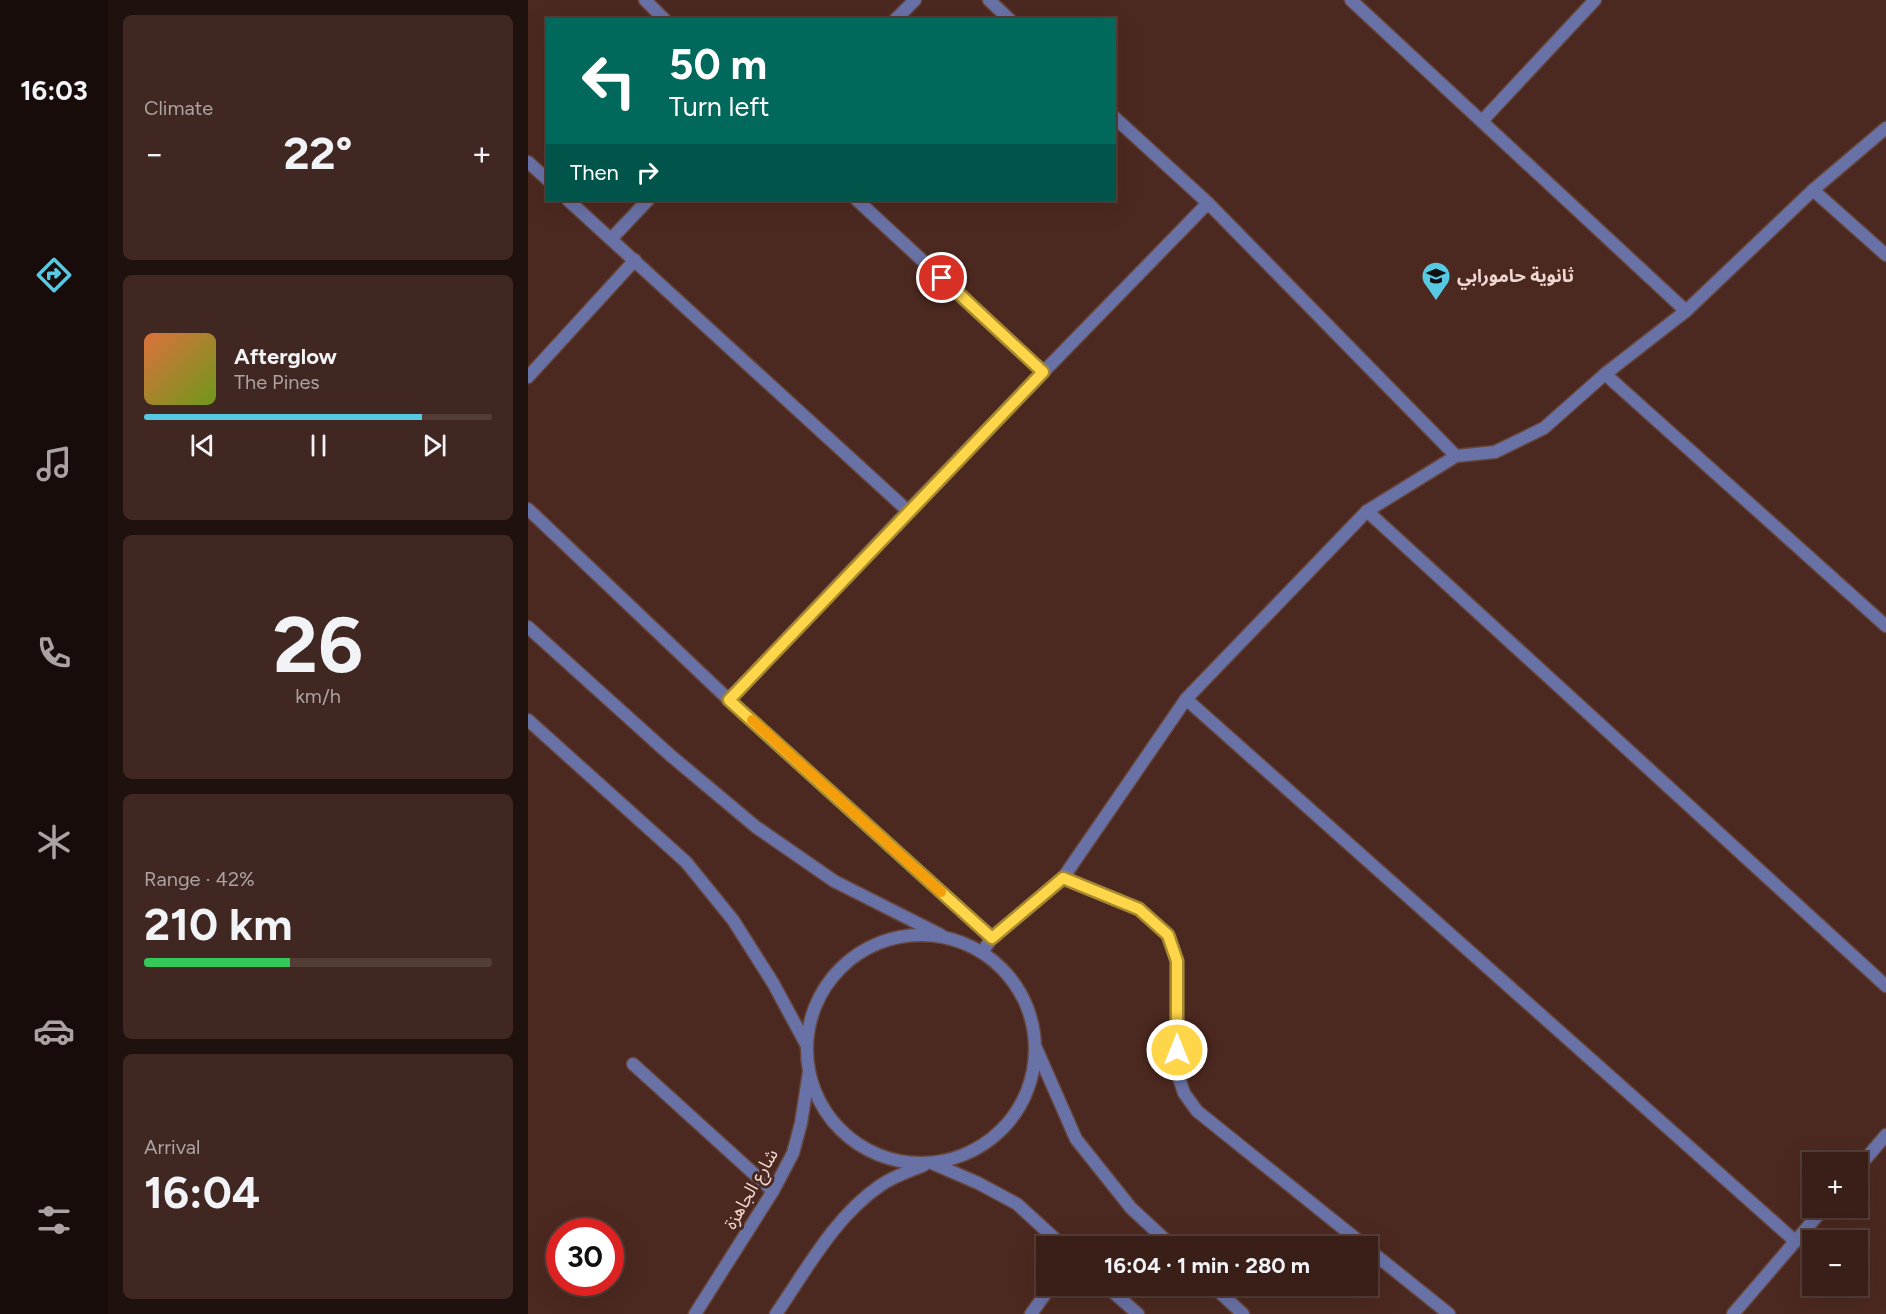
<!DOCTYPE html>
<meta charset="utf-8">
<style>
:root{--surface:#391f18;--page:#402721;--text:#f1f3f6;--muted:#aba2a2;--line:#533d37;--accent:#58c9e3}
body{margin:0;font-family:Figtree,"Noto Sans Arabic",sans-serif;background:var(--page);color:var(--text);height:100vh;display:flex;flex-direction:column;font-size:22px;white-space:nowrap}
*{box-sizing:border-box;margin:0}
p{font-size:20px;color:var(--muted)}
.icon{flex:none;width:33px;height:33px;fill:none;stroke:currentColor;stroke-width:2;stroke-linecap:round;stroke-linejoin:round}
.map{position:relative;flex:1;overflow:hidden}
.details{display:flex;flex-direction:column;gap:15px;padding:15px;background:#1f110d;width:420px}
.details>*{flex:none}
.banner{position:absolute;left:18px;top:18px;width:570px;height:183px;border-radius:0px;box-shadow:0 6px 24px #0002,0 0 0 2px var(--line);background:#00695c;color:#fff;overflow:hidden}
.fabs{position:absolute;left:1274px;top:1152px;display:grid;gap:12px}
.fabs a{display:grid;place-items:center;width:66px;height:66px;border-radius:0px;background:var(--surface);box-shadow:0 6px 24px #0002,0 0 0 2px var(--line);font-size:30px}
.speed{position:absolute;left:18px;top:1218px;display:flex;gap:12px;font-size:30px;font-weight:700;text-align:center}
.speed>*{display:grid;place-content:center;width:78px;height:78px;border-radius:50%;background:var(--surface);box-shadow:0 6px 24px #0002,0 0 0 2px var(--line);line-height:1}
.speed .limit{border:9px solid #d22;background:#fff;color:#111}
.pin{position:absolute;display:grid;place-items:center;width:51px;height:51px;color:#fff;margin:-26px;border:3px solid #fff;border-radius:50%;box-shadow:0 2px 6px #0007}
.me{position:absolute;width:66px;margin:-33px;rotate:0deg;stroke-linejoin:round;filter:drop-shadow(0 0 4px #0008)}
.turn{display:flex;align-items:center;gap:21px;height:126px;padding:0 24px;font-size:27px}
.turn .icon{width:78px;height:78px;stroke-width:2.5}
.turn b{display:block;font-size:42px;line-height:51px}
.then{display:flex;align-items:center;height:57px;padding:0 24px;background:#0003;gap:12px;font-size:22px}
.big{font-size:45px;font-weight:700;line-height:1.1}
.details .widget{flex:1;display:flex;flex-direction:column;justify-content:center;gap:9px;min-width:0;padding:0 21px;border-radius:9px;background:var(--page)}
.details .dial{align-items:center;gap:0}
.dial b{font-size:78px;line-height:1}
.song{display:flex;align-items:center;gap:18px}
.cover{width:72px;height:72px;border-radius:9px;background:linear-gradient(135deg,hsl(20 70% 55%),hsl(80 70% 35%))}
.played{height:6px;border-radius:3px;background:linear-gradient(90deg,var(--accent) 80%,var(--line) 80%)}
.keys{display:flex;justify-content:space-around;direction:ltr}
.heat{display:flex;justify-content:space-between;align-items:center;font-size:33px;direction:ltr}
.charge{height:9px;border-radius:4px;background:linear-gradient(90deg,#34c759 42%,var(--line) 0)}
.trip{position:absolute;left:508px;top:1236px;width:342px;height:60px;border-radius:0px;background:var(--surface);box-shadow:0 6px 24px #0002,0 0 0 2px var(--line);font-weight:700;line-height:60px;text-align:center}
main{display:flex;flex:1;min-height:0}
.menu{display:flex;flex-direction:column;width:108px;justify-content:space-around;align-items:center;background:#170c0a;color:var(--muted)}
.menu .icon{width:42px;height:42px}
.menu .current{color:var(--accent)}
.menu b{font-size:27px;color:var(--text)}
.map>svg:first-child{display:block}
</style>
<main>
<nav class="menu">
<b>16:03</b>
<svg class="icon current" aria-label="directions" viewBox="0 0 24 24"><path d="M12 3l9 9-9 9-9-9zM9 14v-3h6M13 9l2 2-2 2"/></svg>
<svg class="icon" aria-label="music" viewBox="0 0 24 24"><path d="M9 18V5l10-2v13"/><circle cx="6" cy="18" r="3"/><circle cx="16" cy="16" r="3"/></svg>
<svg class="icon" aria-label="phone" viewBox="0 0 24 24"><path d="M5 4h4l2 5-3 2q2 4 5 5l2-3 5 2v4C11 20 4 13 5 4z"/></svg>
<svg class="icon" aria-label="climate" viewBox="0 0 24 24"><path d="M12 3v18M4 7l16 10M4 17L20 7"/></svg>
<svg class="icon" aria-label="car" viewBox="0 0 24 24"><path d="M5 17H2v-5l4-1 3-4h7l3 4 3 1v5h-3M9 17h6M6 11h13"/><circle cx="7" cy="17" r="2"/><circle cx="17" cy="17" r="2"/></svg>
<svg class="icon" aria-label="filters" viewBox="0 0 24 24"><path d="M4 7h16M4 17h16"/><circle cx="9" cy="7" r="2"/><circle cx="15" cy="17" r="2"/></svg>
</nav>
<section class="details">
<div class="widget"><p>Climate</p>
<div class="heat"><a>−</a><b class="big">22°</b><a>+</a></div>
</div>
<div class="widget">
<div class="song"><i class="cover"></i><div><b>Afterglow</b><p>The Pines</p></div></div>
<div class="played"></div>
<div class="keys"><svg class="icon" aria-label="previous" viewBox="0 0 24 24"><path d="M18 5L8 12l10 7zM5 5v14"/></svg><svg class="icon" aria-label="pause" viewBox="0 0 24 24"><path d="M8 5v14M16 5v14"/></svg><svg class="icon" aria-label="next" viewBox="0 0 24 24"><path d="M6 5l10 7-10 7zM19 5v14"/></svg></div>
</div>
<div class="widget dial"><b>26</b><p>km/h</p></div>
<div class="widget"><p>Range · 42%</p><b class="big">210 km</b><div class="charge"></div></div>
<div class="widget"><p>Arrival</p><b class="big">16:04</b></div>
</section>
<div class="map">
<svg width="1358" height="1314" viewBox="0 0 1358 1314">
<rect width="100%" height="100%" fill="#4c2920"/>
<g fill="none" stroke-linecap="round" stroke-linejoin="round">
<!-- minor casing -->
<g stroke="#66453c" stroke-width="15">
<g id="minor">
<path d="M117,0l20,20"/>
<path d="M461,0l21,20"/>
<path d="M823,0l335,311"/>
<path d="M367,20l20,-20"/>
<path d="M586,117l94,86 248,253"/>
<path d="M954,121l113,-121"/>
<path d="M0,162l20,18"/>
<path d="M1285,190l73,65"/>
<path d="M40,200l340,311"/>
<path d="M329,200l186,172"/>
<path d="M83,239l37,-39"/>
<path d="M1077,374l281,252"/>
<path d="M0,377l107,-117"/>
<path d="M0,509l201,191 263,238"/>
<path d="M839,511l519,475"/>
<path d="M658,699l609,542"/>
<path d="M201,700l179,-189 300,-308"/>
<path d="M535,878l76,31 29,26 9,26v111l7,21 13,18 168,135"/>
<path d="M454,952l10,-14 71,-60 123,-179 181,-188 89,-55 39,-4 49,-24 61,-54 81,-63 127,-121 73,-62"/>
<path d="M105,1064l140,127"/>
<path d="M1329,1169l29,-34"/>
<path d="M840,1249l81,65"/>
<path d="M503,1314l20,-28"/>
<path d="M1205,1314l91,-106"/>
</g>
</g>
<!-- tertiary casing -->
<g stroke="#66453c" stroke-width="15">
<g id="tertiary">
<path d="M0,627l142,128 86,72 78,54 107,54"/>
<path d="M0,720l158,142 47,58 40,63 33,61"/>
<circle cx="393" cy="1049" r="114"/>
<path d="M508,1048l40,91 55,69 41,38"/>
<path d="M406,1164l44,19 39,21 46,42"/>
<path d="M578,1286l32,28"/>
<path d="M685,1286l30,28"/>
<path d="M167,1314l78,-123 20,-38 8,-30 8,-51"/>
<path d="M248,1314c31,-45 59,-98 105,-129 13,-9 29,-14 43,-20"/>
</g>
</g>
<!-- minor -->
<use href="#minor" stroke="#6972a7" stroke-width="12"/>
<!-- tertiary -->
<use href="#tertiary" stroke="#6972a7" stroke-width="12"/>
</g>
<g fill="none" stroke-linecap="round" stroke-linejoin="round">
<!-- route casing -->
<g stroke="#a68a30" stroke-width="15">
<path id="route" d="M414,278l101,94 -314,328 263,238 71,-60 76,31 29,26 9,26v89"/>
</g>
<!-- route -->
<use href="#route" stroke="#ffd54a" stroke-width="10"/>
<!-- slow -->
<path stroke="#f59e0b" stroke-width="10" d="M224,720l189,172"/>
</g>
<!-- icons -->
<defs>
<g id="school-pin" transform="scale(1.5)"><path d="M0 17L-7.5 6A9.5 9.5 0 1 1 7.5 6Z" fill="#58c9e3" stroke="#4c2920"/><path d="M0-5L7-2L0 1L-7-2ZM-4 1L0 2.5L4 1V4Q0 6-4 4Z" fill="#111"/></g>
</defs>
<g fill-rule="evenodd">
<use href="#school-pin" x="908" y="276"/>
</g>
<g text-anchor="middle" stroke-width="6" stroke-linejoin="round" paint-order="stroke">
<!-- poi labels -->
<g font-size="18" font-weight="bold" fill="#f0d8d2" stroke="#4c2920" text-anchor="start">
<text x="929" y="282">ثانوية حامورابي</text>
</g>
<!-- street labels -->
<g font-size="18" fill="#f0d8d2" stroke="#4c2920">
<text transform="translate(223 1189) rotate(-60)" y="6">شارع الجاهزة</text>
</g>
</g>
</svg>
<div class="fabs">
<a>+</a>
<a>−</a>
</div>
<div class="speed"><div class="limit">30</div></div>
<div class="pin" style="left:414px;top:278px;background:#d93025"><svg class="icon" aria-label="arrive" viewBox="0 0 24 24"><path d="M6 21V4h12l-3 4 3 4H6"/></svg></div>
<svg class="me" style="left:649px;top:1050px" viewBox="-20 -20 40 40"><circle r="17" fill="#ffd54a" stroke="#fff" stroke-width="3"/><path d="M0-11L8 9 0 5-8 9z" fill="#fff"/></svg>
<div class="trip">16:04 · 1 min · 280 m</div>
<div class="banner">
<div class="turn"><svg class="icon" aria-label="left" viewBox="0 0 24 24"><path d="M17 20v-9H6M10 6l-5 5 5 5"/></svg><div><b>50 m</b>Turn left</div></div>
<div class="then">Then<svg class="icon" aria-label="right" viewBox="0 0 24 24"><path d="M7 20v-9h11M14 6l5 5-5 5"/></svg></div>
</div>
</div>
</main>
